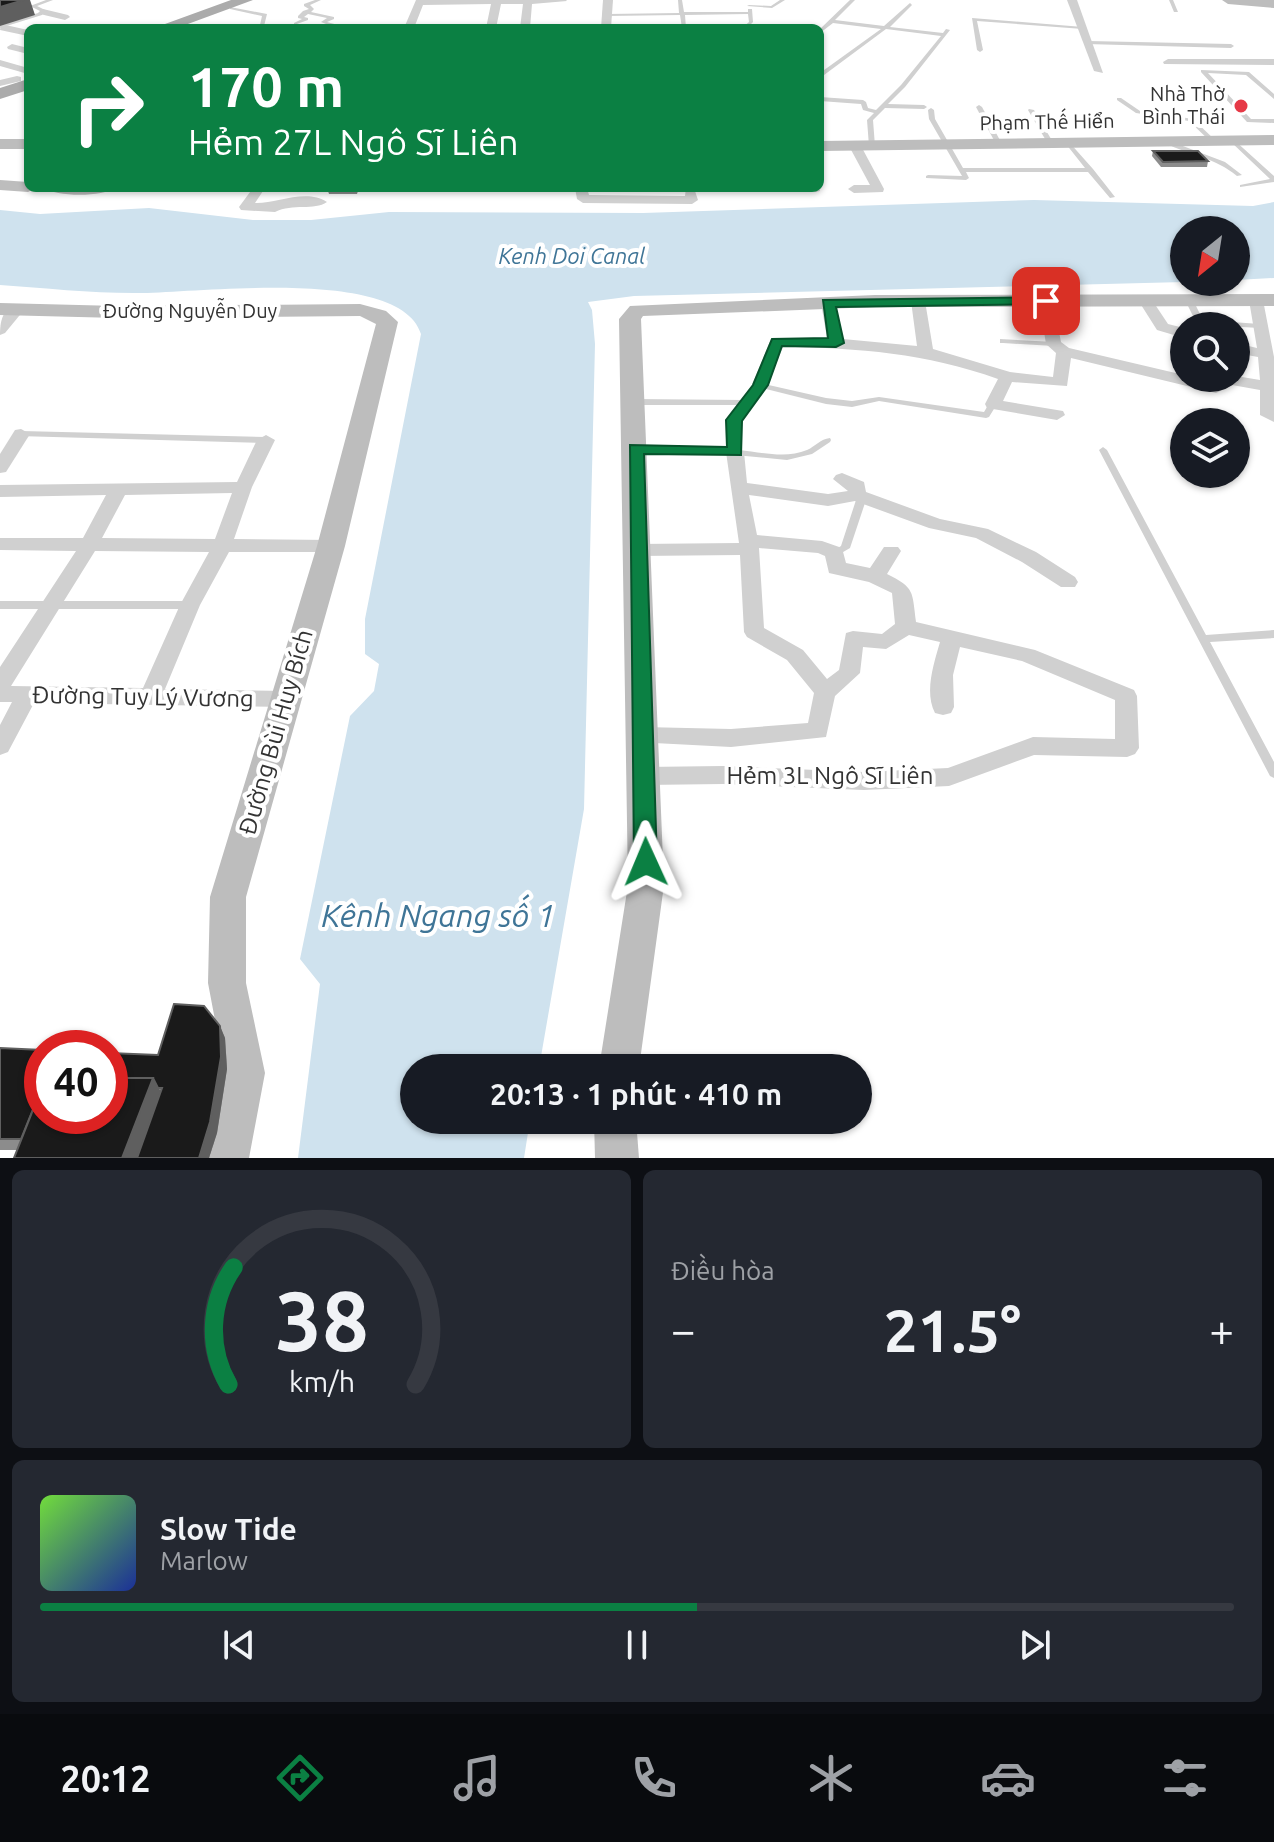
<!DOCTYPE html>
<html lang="vi">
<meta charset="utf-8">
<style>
:root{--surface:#171b24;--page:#242831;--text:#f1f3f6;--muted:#9ea1a6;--line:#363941;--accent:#0b8043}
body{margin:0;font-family:Ubuntu,sans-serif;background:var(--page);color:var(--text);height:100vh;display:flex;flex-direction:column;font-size:30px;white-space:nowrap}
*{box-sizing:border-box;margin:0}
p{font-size:26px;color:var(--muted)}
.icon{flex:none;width:44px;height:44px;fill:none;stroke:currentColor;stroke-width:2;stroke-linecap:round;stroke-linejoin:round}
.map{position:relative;height:1158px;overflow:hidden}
.panel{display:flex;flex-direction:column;gap:12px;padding:12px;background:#0d0f14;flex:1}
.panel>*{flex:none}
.top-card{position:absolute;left:24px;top:24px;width:800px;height:168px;border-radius:12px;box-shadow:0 2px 6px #0004;background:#0b8043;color:#fff;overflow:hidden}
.needle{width:52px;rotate:210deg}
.controls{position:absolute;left:1170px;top:216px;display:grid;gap:16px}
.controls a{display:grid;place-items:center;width:80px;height:80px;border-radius:50%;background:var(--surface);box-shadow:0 2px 6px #0004;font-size:40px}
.speed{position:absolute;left:24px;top:1030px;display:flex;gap:16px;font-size:40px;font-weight:700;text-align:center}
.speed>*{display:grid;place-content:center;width:104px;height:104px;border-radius:50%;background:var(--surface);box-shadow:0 2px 6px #0004;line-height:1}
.speed .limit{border:12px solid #d22;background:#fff;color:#111}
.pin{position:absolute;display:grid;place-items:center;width:68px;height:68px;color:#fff;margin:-34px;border-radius:16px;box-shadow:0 4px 12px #0006}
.me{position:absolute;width:88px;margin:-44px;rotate:359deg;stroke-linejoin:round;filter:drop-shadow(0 0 6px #0008)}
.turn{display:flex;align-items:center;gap:28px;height:168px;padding:0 32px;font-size:36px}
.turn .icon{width:104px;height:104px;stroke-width:2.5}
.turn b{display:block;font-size:56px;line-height:68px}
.big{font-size:60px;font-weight:700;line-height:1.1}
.panel .widget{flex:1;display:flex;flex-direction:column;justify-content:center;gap:12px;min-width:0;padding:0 28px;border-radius:12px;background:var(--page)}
.panel .dial{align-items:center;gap:0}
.dial svg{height:208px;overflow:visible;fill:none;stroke:var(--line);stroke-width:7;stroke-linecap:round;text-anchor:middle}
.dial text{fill:var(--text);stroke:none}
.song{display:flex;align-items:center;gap:24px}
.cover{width:96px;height:96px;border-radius:12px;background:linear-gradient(135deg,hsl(100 70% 55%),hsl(230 70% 35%))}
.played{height:8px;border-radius:4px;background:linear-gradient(90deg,var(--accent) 55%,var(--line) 55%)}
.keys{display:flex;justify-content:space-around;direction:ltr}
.heat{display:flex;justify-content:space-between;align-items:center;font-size:44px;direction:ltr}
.panel .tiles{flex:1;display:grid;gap:12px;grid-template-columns:1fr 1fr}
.widget:last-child{grid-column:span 2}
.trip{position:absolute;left:400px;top:1054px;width:472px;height:80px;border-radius:40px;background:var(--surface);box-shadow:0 2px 6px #0004;font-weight:700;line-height:80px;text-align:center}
.tab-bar{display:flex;height:128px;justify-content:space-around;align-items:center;background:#090b0e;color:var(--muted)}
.tab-bar .icon{width:56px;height:56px}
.tab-bar .active{color:var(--accent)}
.tab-bar b{font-size:36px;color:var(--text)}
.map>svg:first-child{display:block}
</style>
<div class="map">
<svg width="1274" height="1158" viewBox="0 0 1274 1158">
<rect width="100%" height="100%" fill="#fff"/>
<!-- water -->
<path fill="#cfe2ee" d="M1034,200l219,6 21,-4v76l-38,2v-50h-52v52l-550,14 -46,6 4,8 3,34 -11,465 -45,259h-125v52h116l-6,38h-226l22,-174 -20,-25 50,-243 24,-25 5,-27 -14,-10v-35l56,-285c-21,-69 -229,-40 -287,-41 -45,0 -90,-5 -134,-8v-75l40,4 109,-6 104,12h58l78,-8 254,1z"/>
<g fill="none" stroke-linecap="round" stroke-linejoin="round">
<!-- lane -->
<g fill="#d0d0d0" fill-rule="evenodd">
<path d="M46,0h7l-16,6 8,4 -3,5 -42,13v-3l38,-12 2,-2 -10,-5z"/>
<path d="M315,0h6l-11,5 4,4 -3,3 23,5v2l-7,3 11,3v2l-9,1 2,-2 -10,-4 6,-4 -19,-4 -4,3 4,1v2l-14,5v-2l8,-4 -4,-1v-2l5,-5 6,-2 -5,-3v-2z"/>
<path d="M678,0h4l2,12h64v-3h4l1,13 -6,6h-5l7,-6 -1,-8 -63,1 1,13h-4l-2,-13 -73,1 -2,-1 2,-1 72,-1z"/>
<path d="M780,0h5l-13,8 -25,-2 2,-1 22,1z"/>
<path d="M850,0h5l-20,20 49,6 26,-23 2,2 -22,22 53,6 3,-4 4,1 -45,57 -17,17 36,1 3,2 -3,2 -39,-1 -12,12 2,26 -3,2 -3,-2 -2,-26 7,-7 -11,-3 -2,-6 -41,-3v-4l43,3 3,2 2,6 8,2 25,-25 40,-49 -55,-7 -66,49v-5l61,-44 -48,-6 -13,10v-4z"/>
<path d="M1169,0h4l5,12h-4z"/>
<path d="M230,7l37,7 -3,12 -3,2h-6l5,-3 2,-9 -32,-7z"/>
<path d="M972,18l111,9 2,1 -2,1 -106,-8 6,29 -3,2 -3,-2z"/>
<path d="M1088,41l143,3 3,2 -3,2 -145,-4z"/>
<path d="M1201,70l48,2 25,22v5l-28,-24 -38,-2 43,46h23v4l-27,-1 -46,-50z"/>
<path d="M1117,98h4l19,13 53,8 23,22 -5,1 -22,-21 -53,-8 -19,-13z"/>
<path d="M979,105l3,2 20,37 -1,1 -5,-1 -20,-37z"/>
<path d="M931,108l3,2 1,9 28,49h122l-19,-24 3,-2 24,27 22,28 -5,1 -22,-26h-122l3,6 -3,2 -40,-2v-2l2,-1 34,1 -33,-57 -1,-9z"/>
<path d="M1029,109l5,1 20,34 -1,1 -5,-1 -20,-34z"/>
<path d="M1233,139l41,37v6l-34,5v-2l30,-6 -39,-37v-2z"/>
<path d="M1167,140l58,22 17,13 -5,1c-21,-18 -48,-21 -72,-33l-1,-1z"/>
<path d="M813,188h6l1,3 -5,1z"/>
<path d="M1186,298h6l11,22 57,4 4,2 -4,2 -55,-3 1,1h-8l-13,-26z"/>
<path d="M1000,339l54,3 4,2 -4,2 -51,-3h-3z"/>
<path d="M757,383h3l66,15 26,3 27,-4 105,15 6,-10h6l1,2 -8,13 -3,1 -107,-17 -27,6 -26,-3 -64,-16 -24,32 1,30c21,2 47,9 68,0 9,-4 13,-11 23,-12l1,2 -1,2 -18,12 -25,6 -52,-5 -100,-3 -4,-3 4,-3 96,3 -1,-29 11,-15h-107l-4,-3 4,-3 111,1z"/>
<path d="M21,431l245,6 4,3 -4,3 -248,-7 -1,-2z"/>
<path d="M1103,447l4,3 99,185 68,-5v8l-64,4 64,120v16l-4,-2 -171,-326z"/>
<path d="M862,494l5,3 -17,51 -12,7h-6l-2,-2 11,-7 16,-49z"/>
<path d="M0,601h190l5,4 -5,4h-190z"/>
</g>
<!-- street -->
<g fill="#d0d0d0" fill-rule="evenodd">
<path d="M416,0h150l1,1 -35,3 -2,24h-10l3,-24h-22l-5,24h-10l5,-24 -68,1 -9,23h-10z"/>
<path d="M603,0h10l-2,28h-10z"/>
<path d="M1067,0h10l26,73 -9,-2z"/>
<path d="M43,9l25,6 2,2 -5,3 -25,-6z"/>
<path d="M1,24l27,6v6l-28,-6z"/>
<path d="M12,44l16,4v6l-20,-5 -1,-2z"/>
<path d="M1168,59h106v6l-110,-1 -1,-2z"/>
<path d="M0,60l28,8v6l-28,-8z"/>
<path d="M17,76l4,1v4l-21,5v-6z"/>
<path d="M855,142l6,4 23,43 -1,3 -29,1 -6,-4 6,-4h16l-21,-39z"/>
<path d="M253,188h12l-10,15c20,1 51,-15 72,-1 -13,9 -34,1 -52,10l-34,-2 -2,-3z"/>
<path d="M575,188h12l2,7 96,1 1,-8h8l4,12 -6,4 -109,-1 -6,-4z"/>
<path d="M1145,296l5,1 18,27 16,4v10l-27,-8 -19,-30z"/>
<path d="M1256,296l7,4 11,57v65l-14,-7v-25l-28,-5 -16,8 -145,-35 -4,28 -55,-4 -9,19 60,10 2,4 -8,5 -70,-12 -2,-4 13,-25c-73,-26 -138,-31 -215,-32l-17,41 -6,2 -8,-5 19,-46 56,-1 -6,-35 7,-4 7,4 8,36 74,7 -6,-45 7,-4 7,4 8,48 77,23 43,5 3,-24 -10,-9 -7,-43 7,-4 7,4 8,41 8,6 115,27v3l30,4 22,-6 24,4 -2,-23 -22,-4v-10l21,5 -8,-48z"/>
<path d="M16,305l8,5 -19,23 -5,2c0,-13 2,-26 16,-30z"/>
<path d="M21,429l9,5 -24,38 -6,1v-19l15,-24z"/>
<path d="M266,435l9,5 -23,47 -18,52 97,1 10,6 -10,6h-102l-29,53 -35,84 122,2 8,2 3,6 -3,6 -8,2 -253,-4 -26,49 -8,3v-30l12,-23h-12v-35l76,-116 -76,-1v-12h83l23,-43 -106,2v-12l237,-3 20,-42zM232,493l-17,46 -113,-1 23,-43zM95,551l114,1 -29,53 -37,83 -132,-2z"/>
<path d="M735,447l9,5 3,31 81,11 20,-3 -15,-12 3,-4 6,-2 22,9 2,10 74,27 48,10 48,23 39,25 3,5 -3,5h-14l-39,-25 -46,-24 -47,-10 -74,-27 -27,5 -79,-11 8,40 65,6 20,7 4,15 24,5 14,-21h14l3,4 -14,23c28,14 25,17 29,48l119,28 99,40 3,6 2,52 -4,6 -8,3 -93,-2 -85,31 -85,4 -141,-6 -79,1 -8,-2 -4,-7 4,-7 8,-2 79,-1 141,6 84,-4 85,-31 82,2v-39l-93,-39 -62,-14 -7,28 1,32 -3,6 -8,2 -8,-2c-11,-21 -1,-50 5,-71l-31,-7 -23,14 -23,-2 -3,26 -25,23 -9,41 -95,10 -96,-5 -3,-6 3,-6 8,-3 88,2 77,-6 6,-30 -27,-33 -40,-23 -3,-5 -4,-77 -102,1 -10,-6 10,-6 101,-1 -13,-91zM759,548l59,5 7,3 4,17 40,9 23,11 3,31 -13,10 -29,-3 -7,2 -7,37 -12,9 -24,-29 -39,-22z"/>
</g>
<!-- secondary -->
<g fill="#bdbdbd" fill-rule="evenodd">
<path d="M1222,0h52v8l-46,-4z"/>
<path d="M1274,135v10l-454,6v-10z"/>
<rect x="0" y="139" width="28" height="10"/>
<path d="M0,180l28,2v6h8l-8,4 -28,-2z"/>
<path d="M45,188h69c-9,9 -60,9 -69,0z"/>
<path d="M1274,294v12l-399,1 -232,9 -2,3 23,566 -25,183h-40l29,-183 -9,-566 11,-13 245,-11z"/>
<path d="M0,303l118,3 242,-2 26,7 12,11 -53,224 -99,351v86l19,90 -16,85h-44l20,-85 -17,-90 2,-86 107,-351 59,-222 -16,-8 -242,2 -118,-3z"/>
<path d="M594,1120h42l3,38h-44z"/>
</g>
<!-- primary -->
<g fill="#ababab" fill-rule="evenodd">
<path d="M231,0h22l-76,28h-23z"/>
<path d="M28,79v11l-28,9v-11z"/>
</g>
</g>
<!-- wall -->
<g fill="#8c8c8c">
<path d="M1153,151l55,10 -1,6h-46l-9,-11z"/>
<path d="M327,188h32l-2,6h-28z"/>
<path d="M220,1026l5,12 2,31 -10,64 -8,25h-195l3,-8h-17v-102l158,7z"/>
</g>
<!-- shaded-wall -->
<g fill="#5f5f5f">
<path d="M24,0h6l5,15 -35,11v-19z"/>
<path d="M220,1026l5,12 2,31 -10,64 -8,25h-10z"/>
<path d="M153,1078l13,23 -21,57h-23z"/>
</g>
<!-- building -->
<g fill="#1a1a1a" stroke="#5f5f5f" stroke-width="2">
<path d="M0,0h24l-24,7z"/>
<path d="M1153,151h45l10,10 -45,1z"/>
<path d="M174,1004l30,2 16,20 1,31 -11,65 -11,36h-62l25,-70h-4l-5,-10h-43v-25l48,2z"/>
<path d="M0,1048l42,2v37l-21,52h-21z"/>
<path d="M110,1078h43l-31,80h-108l28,-71v29h68z"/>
</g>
<!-- route -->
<path fill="#0b8043" stroke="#07532c" stroke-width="2" d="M1046,297l7,4 -2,3 -215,3 8,36 -8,4 -54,-1 -14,39 -26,36 -1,34 -97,-1 13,408 -3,7 -8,3 -8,-3 -4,-7 -4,-417 97,2 -1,-27 27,-35 19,-46 56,-1 -5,-38z"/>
<!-- markers -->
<circle fill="#e63946" stroke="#fff" stroke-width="3" cx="1241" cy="106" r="8"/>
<g text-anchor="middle" stroke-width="8" stroke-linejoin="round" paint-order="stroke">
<!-- far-poi labels -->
<g font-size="20" fill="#333" stroke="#fff" text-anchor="end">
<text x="1225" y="101">Nhà Thờ<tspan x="1225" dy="23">Bình Thái</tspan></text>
</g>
<!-- far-street labels -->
<g font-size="20" fill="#333" stroke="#fff">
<text transform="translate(1047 122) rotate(-1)" y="7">Phạm Thế Hiển</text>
<text x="190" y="318">Đường Nguyễn Duy</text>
</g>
<!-- far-water labels -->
<g font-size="22" font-style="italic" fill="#3f7597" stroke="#fff">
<text x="572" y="264">Kenh Doi Canal</text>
</g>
<!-- street labels -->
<g font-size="24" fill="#333" stroke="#fff">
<text transform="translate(143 697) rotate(1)" y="8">Đường Tuy Lý Vương</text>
<text transform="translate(276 732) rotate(-74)" y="8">Đường Bùi Huy Bích</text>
<text x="830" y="784">Hẻm 3L Ngô Sĩ Liên</text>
</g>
<!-- near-water labels -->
<g font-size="32" font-style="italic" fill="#3f7597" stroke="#fff">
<text x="438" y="927">Kênh Ngang số 1</text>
</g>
</g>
</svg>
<div class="controls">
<a><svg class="needle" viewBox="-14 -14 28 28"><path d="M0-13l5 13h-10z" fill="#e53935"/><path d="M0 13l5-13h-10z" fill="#9ea1a6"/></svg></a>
<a><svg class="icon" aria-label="search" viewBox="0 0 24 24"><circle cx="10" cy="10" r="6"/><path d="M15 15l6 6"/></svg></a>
<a><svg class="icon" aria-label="layers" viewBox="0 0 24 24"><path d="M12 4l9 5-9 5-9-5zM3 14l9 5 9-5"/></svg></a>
</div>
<div class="speed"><div class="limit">40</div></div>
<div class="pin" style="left:1046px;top:301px;background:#d93025"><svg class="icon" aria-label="arrive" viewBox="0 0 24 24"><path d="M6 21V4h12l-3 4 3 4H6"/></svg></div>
<svg class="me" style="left:646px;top:862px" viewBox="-20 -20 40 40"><path d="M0-17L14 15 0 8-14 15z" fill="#0b8043" stroke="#fff" stroke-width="4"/></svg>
<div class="trip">20:13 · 1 phút · 410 m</div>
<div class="top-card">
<div class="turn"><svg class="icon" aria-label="right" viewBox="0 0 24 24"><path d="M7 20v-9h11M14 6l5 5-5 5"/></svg><div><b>170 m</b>Hẻm 27L Ngô Sĩ Liên</div></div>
</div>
</div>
<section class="panel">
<div class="tiles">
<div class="widget dial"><svg viewBox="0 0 100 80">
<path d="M14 69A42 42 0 1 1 86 69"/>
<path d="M14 69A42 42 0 0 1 16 24" stroke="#0b8043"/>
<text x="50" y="56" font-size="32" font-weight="700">38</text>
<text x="50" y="72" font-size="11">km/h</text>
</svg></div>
<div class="widget"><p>Điều hòa</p>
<div class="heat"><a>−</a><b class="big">21.5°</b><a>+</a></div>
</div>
<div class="widget">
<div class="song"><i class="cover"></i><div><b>Slow Tide</b><p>Marlow</p></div></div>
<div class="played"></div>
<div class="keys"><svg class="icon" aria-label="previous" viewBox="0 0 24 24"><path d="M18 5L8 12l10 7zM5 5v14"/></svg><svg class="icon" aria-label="pause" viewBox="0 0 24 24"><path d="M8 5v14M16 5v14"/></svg><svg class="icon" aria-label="next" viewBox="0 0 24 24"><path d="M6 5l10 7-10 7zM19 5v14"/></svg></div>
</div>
</div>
</section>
<nav class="tab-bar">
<b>20:12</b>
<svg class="icon active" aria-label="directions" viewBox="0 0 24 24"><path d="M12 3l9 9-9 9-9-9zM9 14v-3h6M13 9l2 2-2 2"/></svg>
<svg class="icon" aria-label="music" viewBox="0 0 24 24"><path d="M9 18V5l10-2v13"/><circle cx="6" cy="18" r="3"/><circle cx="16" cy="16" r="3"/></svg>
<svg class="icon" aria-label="phone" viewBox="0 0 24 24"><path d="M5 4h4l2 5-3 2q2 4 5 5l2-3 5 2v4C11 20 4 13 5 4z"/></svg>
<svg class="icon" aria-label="climate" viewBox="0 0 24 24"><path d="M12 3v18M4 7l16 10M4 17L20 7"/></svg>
<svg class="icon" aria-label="car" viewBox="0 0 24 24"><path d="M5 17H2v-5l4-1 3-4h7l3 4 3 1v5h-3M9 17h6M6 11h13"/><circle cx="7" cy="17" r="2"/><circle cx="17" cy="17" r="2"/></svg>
<svg class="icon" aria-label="filters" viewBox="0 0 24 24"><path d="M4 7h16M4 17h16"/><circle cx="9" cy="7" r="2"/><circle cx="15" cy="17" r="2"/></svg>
</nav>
